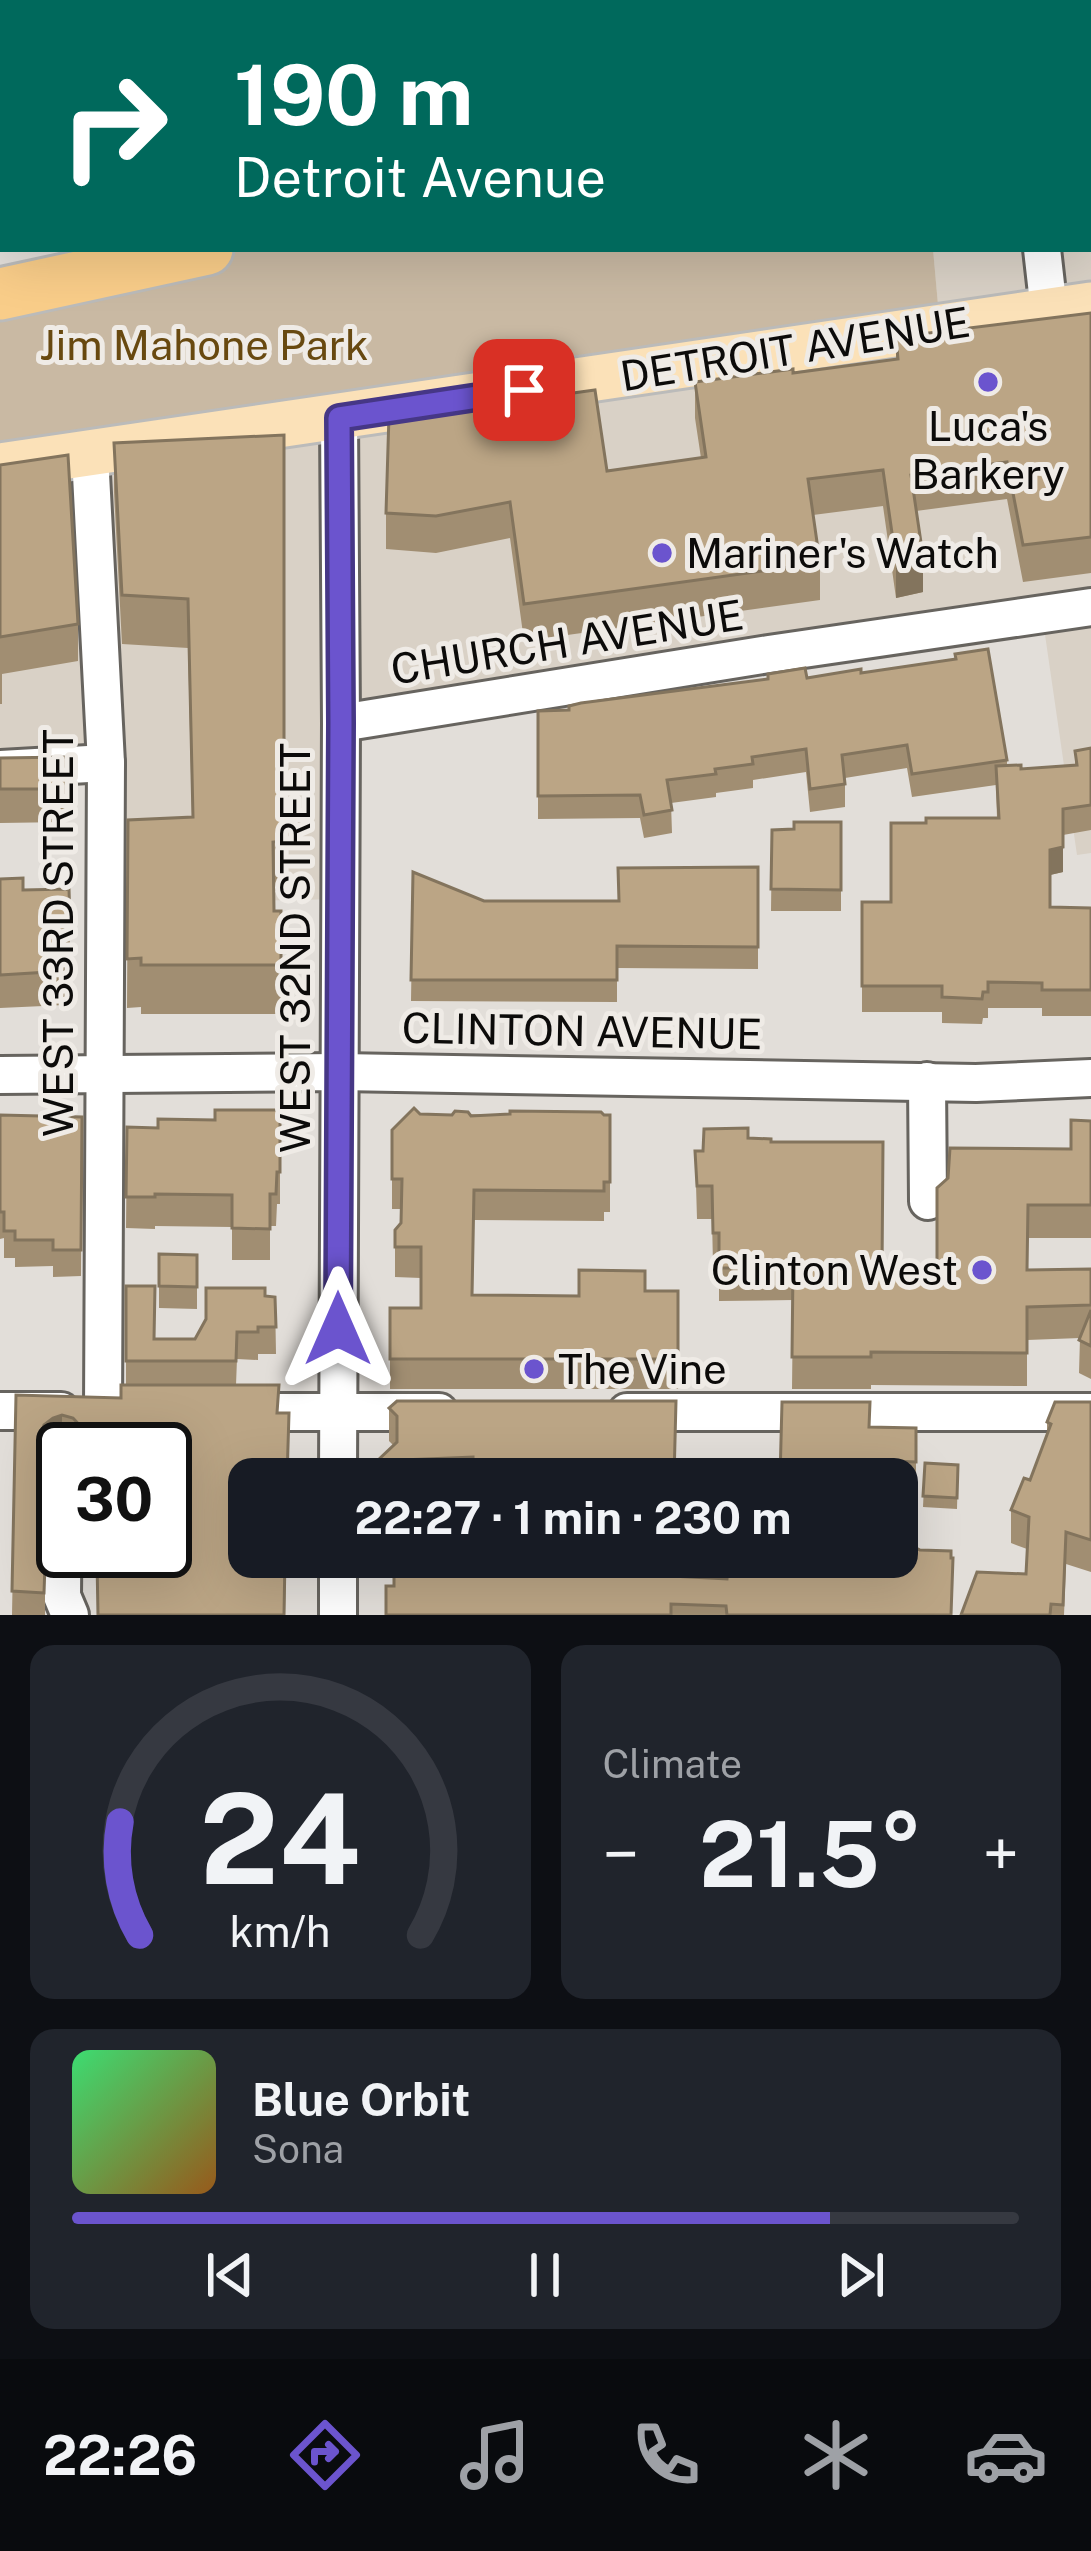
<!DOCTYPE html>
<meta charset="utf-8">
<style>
:root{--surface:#171b24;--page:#20242c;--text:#f1f3f6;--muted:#9ea1a6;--line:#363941;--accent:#6b54ce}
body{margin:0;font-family:"Public Sans",sans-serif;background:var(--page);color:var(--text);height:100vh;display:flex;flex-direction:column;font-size:45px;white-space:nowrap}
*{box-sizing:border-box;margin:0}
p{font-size:39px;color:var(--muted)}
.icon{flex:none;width:66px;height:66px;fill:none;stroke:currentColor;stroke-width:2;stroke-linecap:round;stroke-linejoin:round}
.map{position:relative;height:1615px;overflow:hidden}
.panel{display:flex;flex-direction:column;gap:30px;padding:30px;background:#0d0f14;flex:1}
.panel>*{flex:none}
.top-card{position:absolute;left:0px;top:0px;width:1092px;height:252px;box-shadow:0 12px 48px #0002;background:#00695c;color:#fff;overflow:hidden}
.speed{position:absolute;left:36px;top:1422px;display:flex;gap:24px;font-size:60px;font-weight:700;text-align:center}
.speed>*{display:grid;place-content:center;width:156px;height:156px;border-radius:50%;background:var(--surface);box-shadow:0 12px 48px #0002;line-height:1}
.speed .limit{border:6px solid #111;border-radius:18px;background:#fff;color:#111}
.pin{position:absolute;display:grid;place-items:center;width:102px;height:102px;color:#fff;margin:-51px;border-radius:24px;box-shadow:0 6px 18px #0006}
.me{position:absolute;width:132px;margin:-66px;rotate:0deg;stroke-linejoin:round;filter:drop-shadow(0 0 9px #0008)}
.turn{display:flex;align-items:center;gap:42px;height:252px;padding:0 36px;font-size:54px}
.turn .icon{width:156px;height:156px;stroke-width:2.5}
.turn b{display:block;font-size:84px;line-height:102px}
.big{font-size:90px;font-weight:700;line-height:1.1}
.panel .widget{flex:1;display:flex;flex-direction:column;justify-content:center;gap:18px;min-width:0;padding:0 42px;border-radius:24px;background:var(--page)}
.panel .dial{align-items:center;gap:0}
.dial svg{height:312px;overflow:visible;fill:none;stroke:var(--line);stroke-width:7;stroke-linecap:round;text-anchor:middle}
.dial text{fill:var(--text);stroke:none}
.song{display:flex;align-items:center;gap:36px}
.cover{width:144px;height:144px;border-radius:18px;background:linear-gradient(135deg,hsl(140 70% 55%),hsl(30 70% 35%))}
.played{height:12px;border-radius:6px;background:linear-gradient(90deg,var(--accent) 80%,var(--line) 80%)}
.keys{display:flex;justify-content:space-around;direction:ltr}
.heat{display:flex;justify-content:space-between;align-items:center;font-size:66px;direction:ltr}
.panel .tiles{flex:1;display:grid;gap:30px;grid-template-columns:1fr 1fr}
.widget:last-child{grid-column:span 2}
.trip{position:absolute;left:228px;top:1458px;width:690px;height:120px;border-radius:24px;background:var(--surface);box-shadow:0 12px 48px #0002;font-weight:700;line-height:120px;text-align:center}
.dock{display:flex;height:192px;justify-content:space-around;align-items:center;background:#090b0e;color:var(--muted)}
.dock .icon{width:84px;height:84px}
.dock .on{color:var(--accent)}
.dock b{font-size:54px;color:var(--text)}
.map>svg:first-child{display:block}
</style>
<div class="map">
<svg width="1091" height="1615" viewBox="0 0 1091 1615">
<rect width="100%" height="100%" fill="#e2ded9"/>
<!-- built -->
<g fill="#d9d1c6">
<path d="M0,0h633l-6,3h-624v218h-3z"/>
<path d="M908,0h183v853l-14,2 -35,-241 -700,109 -1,176 -155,3 -2,-42 -79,2v-99l-105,6v-303l940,-138 -7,-79h156v-246h-181z"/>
</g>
<!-- green -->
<path fill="#c9b9a3" d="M207,249h726l7,78 -940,139v-172z"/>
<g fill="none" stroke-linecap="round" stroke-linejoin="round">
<!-- minor casing -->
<g stroke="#67645f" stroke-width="42">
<g id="minor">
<path d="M1042,249l7,62"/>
<path d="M90,455l16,308 -3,648"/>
<path d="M341,723l428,-69 322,-47"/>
<path d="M0,769l106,-6"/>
<path d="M0,1075l340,-3 636,11 115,-5"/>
<path d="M927,1081l1,120"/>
<path d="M0,1411h61"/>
<path d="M231,1412h208"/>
<path d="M627,1412h464"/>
<path d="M338,1479l3,-756 -2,-305"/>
<path d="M63,1486l-1,110 8,19"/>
<path d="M338,1557v58"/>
</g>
</g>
<!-- major casing -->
<g stroke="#bbbbba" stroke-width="51">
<path id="major" d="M0,466l1091,-161"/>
</g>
<!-- highway casing -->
<g stroke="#bbbbba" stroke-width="57">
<g id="highway">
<path d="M627,3l6,-3"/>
<path d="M705,3l7,-3"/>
<path d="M790,3l4,-3"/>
<path d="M876,3l7,-3"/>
<path d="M0,221h3"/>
<path d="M0,294l207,-45"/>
</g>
</g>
<!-- minor -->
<use href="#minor" stroke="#fff" stroke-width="36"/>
<!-- major -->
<use href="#major" stroke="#fbe1b8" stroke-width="45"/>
<!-- highway -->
<use href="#highway" stroke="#f9cd89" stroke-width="51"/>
</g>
<!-- wall -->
<g fill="#a18e72">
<path d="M1055,0h36v248h-2v-245h-33z"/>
<path d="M1091,313v260l-68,9 -16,-83 -91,12 7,81 -27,6 -13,-92 -70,9 7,48v37l-296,41 -14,-103 -74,15 -50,-4v-36l86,-106 135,64 94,-13 -6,-40v-36l98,-9 103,-14v-22z"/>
<path d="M284,435v455l-10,1v20h7v103h-140v-7l-14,1 1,-188 64,-3 -4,-169 -66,-4 -8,-152v-49z"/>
<path d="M0,465l78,159v37l-76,13v30h-2z"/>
<path d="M861,673l146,87v5l14,4 54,-4v-14l16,-3v82l-28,5v37l-13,3v32l41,1v108h-49v-8h-54v10h-5l-1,6 -40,-1v-11h-80v-110h29l35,-79 71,-5 -1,-33 -84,12 -5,-29 -62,10v29l-35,5 -4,-40 -53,8v8l-37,5v4l-45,6 1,30 -28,5 -4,-20 -102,1v-108l31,-1 238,-32z"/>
<path d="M66,757v65l-66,1v-65z"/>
<path d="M841,822v89h-70l1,-81 22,-1z"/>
<path d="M758,867v102l-141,-1v34l-206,-1 2,-129 71,29h134z"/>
<path d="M0,879l23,11 46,-1 1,68h-6l1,48 -65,3z"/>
<path d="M280,1110v94h-3l-1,22h-6v34h-38v-33l-77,-1v3l-29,-1 1,-101 31,1z"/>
<path d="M420,1114l190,1v97h-6v9l-130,-1 -1,75 106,1 66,-5h33v98h-288v-81h31v-30l-26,-1v-47l6,-7 1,-14h-10v-79z"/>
<path d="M0,1115l82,2 -1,159 -28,1v-11l-38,1v-9h-11v-20l-4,1z"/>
<path d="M1091,1121v117h-63l-1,32 64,-1v110l-12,-6 1,-35 -53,2v46l-156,-1v4h-79l1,-89 -74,1v-36h-6l-1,-46h-15l-2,-68h8l45,-13 23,4 111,130h55l134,-123z"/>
<path d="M159,1254l38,1v54l-38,-1z"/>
<path d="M126,1286l29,53h40l70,-43 10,1 1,57h-18v6l-21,-1 -1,26 43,28h10v66h-40v78h37l-1,58h-188v-55l21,1 47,-112h-102v15l-10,2 -9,8 -4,12v63l5,15v51h-33l4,-220 105,3 5,-13z"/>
<path d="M1091,1402v170l-25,-8 -2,51h-103l65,-41 1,-25 -16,-6v-33l19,-30 17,-45v-13z"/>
<path d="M389,1408l286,71h-298v-18l16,-16 -4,-4z"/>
<path d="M870,1427l46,1v66h-19v-15h-117z"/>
<path d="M925,1463l33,2 -1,44 -34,-2z"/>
<path d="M435,1568l238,8 279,39h-566l8,-29z"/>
</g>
<!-- shaded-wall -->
<g fill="#83745d">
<path d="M923,556v36l-27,6v-37z"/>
<path d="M1063,847v25l-13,3v-25z"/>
<path d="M62,1415v49l-9,2 -9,8 -4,12v110v-159l4,-12 9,-7z"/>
</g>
<!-- building -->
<g fill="#bba585" stroke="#83745d" stroke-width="3">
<path d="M1060,0h31v217h-2v-214h-29z"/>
<path d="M1091,313v224l-68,8 -16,-83 -96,13 12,81 -27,5 -13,-91 -75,9 12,84 -296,41 -14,-102 -74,14 -50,-3 3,-98 82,-16 1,8 123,-17 12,81 99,-14 -11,-75 98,-13v4l105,-14 -2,-22z"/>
<path d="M284,435v406l-11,1 1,69h7v54h-140v-7l-14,1 1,-139 65,-3 -5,-218 -66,-4 -8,-152z"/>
<path d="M68,455l10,169 -78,13v-172z"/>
<path d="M988,649l19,111 -95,14 -5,-29 -65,10 3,29 -35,5 -4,-40 -54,8 1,7 -38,5 1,5 -49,6 5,30 -28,5 -4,-20 -102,1v-85l31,-1v-4l12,-3 187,-24v-5l37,-6 2,10 54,-9v4l95,-14 -1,-5z"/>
<path d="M1091,748v57l-28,4v38l-13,3v57l41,1v82h-49v-7l-54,-1v10h-5l-1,7 -40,-2v-11h-80v-84h29v-79h35v-5h73l-3,-52 25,-1v4l56,-4 -2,-14z"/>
<path d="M66,757v32h-66v-31z"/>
<path d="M794,822h47v68l-70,-1 1,-59 22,-1z"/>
<path d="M758,867v80l-141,-1v34h-206l2,-108 71,29h135l-1,-33z"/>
<path d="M23,878v12l46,-1 1,34h-6l1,48 -65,4v-96z"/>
<path d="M414,1108l6,6 32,1 3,-4 13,1 3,4 39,-2v-3l91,1 3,3h6v67h-6v9l-130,-1 -2,105 107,1v-26l66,1v20h33v68h-288v-51h31v-61h-26v-17l6,-7 1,-44h-10v-49z"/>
<path d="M215,1110h65v62h-3l-1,22h-6v35l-38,-1v-33l-77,-1v3h-29l1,-70 31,1v-9l57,1z"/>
<path d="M0,1115l82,2 -1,133h-28v-10h-38v-9h-11v-19h-4z"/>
<path d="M1071,1120l20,1v84h-63l-1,65 64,-1v36l-64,2v46l-156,-1v5h-79l1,-89h-74v-35h-6l-1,-47h-15l-2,-35h8l1,-22 44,-1v10l23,1v3h112l-1,130h55v-84l11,-10 2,-30 121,1z"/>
<path d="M159,1254l38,1v32l-38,-1z"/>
<path d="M126,1286h29l-1,53h41l11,-20v-31h59v8l10,1 1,30h-18v5h-21l-1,29h-110z"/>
<path d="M1091,1310v36l-12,-6z"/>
<path d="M121,1385h158l-2,28h12l-2,66h-38v78h36l-1,58h-186l-1,-55 21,1v-10h47v-102h-23l16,-16 -74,-3 -11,-12 -11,-3 -9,3 -9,7 -4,12v110l5,17 -1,29 -32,-2 4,-196 105,3z"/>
<path d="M397,1401h279l-2,78h-59v-12l-142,-1v-9l-96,4 20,-19v-26l-8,-8z"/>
<path d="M782,1402h88l-1,25 47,1v34l-48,-2 -1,19h-87z"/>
<path d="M1055,1402h36v138l-25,-8 -3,73 -12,-1 -1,11h-89l16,-43 49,2 3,-57 -18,-7 13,-32 6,2 21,-56 -4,-2z"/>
<path d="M925,1463l33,2 -1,33 -34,-2z"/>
<path d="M897,1545h13l10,5 31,1v7h2l-2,57h-224l-1,-9 -55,-2v11h-285v-29h8v-29h41l-1,11 143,4v-15h96l-1,19 55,3 2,-22h168z"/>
</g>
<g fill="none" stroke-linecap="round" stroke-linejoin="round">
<!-- route casing -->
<g stroke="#463786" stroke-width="30">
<path id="route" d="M338,1329l3,-606 -2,-305 185,-28"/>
</g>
<!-- route -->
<use href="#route" stroke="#6b54ce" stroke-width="21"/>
</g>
<!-- markers -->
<g fill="#6b54ce" stroke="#efebe6" stroke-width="4.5">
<circle cx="988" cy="382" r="12"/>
<circle cx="662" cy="553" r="12"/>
<circle cx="982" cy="1270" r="12"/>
<circle cx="534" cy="1369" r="12"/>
</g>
<g text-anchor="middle" stroke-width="10" stroke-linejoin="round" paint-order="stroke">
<!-- park labels -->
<g font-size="42" fill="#684910" stroke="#efebe6">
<text x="204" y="360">Jim Mahone Park</text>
</g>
<!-- street labels -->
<g font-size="42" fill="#0c0b0a" stroke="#efebe6">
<text transform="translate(795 349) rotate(-9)" y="15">DETROIT AVENUE</text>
<text transform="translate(567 642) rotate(-9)" y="15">CHURCH AVENUE</text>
<text transform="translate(58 933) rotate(-90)" y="15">WEST 33RD STREET</text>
<text transform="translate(295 948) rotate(-90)" y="15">WEST 32ND STREET</text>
<text transform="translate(582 1031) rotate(1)" y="15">CLINTON AVENUE</text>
</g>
<!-- poi labels -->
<g font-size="42" fill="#0c0b0a" stroke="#efebe6" text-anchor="start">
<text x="988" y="441" text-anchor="middle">Luca's<tspan x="988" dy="48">Barkery</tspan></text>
<text x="686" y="568">Mariner's Watch</text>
<text x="958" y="1285" text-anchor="end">Clinton West</text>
<text x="558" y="1384">The Vine</text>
</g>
</g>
</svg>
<div class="speed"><div class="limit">30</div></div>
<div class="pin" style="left:524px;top:390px;background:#d93025"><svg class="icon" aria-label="arrive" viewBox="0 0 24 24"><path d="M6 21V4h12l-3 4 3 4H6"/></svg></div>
<svg class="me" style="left:338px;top:1329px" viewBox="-20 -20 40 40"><path d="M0-17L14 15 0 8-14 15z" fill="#6b54ce" stroke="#fff" stroke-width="4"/></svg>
<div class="trip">22:27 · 1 min · 230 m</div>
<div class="top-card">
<div class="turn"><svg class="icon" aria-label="right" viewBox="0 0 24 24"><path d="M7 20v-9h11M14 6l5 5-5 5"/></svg><div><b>190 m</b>Detroit Avenue</div></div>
</div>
</div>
<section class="panel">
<div class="tiles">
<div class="widget dial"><svg viewBox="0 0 100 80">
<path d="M14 69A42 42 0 1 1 86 69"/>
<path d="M14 69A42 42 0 0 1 9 40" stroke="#6b54ce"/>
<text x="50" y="56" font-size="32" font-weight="700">24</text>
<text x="50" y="72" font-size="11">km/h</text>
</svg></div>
<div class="widget"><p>Climate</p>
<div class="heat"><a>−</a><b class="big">21.5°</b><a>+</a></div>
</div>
<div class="widget">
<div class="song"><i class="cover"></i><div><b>Blue Orbit</b><p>Sona</p></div></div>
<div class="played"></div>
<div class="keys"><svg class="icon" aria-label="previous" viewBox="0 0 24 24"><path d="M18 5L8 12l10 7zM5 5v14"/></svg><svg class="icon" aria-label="pause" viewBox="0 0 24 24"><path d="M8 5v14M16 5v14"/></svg><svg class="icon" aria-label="next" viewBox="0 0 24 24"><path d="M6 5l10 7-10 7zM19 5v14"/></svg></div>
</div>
</div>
</section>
<nav class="dock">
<b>22:26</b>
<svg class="icon on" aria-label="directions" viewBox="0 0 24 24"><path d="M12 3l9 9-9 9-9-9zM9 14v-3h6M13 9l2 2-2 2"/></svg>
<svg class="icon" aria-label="music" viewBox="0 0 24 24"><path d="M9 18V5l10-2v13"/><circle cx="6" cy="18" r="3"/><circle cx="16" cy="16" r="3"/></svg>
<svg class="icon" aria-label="phone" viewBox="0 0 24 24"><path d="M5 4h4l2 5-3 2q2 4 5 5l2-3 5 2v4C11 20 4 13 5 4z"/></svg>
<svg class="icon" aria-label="climate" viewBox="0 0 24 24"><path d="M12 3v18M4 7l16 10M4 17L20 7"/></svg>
<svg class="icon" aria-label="car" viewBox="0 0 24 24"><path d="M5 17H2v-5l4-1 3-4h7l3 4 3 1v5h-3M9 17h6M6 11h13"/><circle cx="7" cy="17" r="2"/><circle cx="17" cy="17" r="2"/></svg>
</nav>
